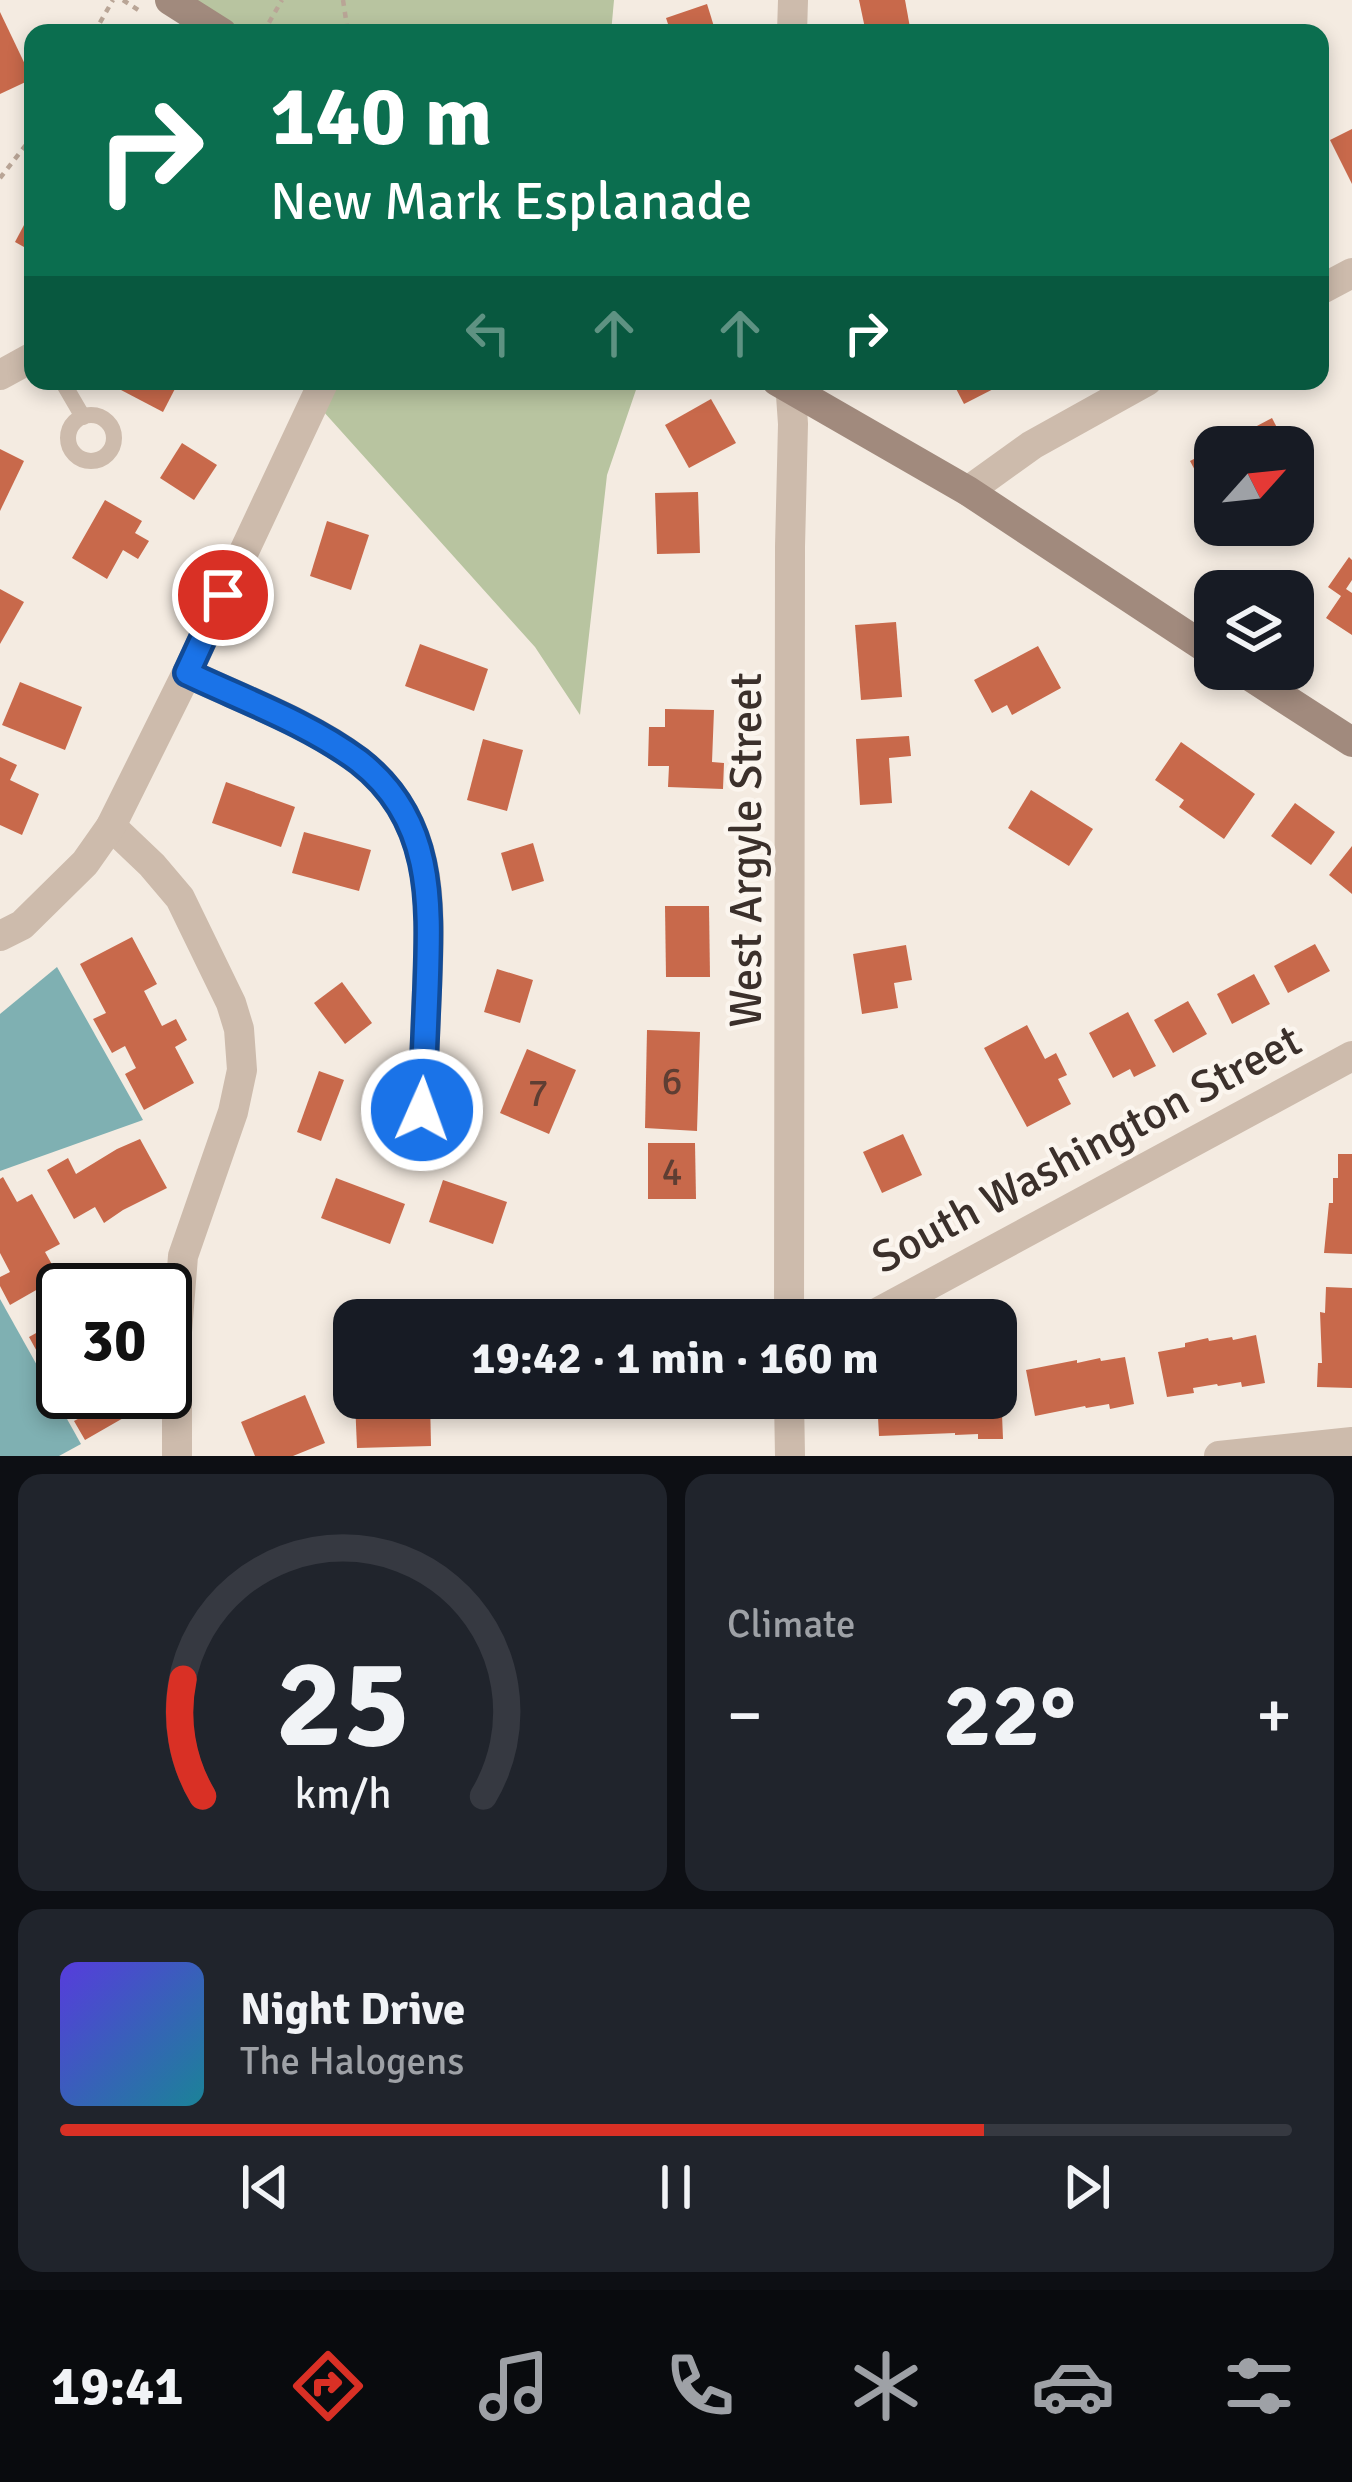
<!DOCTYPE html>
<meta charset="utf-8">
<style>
:root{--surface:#171b24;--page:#20242c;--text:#f1f3f6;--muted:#9ea1a6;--line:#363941;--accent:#d93025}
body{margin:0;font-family:Signika,sans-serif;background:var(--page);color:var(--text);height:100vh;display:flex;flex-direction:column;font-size:45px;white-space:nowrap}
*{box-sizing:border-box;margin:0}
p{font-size:39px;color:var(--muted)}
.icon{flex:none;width:66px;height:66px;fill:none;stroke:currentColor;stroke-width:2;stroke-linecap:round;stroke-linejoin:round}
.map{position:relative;height:1456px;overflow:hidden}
.sheet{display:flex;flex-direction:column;gap:18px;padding:18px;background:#0d0f14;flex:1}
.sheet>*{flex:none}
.guide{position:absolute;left:24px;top:24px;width:1305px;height:366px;border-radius:24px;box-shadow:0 6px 18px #0003;background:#0b6e4f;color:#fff;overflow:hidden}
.needle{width:78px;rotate:63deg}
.buttons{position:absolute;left:1194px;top:426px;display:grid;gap:24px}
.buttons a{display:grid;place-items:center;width:120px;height:120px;border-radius:24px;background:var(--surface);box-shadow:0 6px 18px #0003;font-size:60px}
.speed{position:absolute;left:36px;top:1263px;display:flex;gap:24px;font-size:60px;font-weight:700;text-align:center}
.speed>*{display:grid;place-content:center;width:156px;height:156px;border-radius:50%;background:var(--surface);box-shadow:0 6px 18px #0003;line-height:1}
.speed .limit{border:6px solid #111;border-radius:18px;background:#fff;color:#111}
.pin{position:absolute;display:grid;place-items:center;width:102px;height:102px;color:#fff;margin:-51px;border:6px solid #fff;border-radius:50%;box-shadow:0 3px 12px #0007}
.me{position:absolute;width:132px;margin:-66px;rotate:2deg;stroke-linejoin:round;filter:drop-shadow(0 0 9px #0008)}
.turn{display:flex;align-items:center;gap:42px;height:252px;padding:0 48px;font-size:54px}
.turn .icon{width:156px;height:156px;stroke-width:2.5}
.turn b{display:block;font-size:84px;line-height:102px}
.lanes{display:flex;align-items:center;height:114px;padding:0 48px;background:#0003;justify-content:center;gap:60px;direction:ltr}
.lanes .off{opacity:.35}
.big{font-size:90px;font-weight:800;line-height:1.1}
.sheet .tile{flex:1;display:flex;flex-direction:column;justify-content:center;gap:18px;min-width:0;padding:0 42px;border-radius:24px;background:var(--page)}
.sheet .dial{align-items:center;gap:0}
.dial svg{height:312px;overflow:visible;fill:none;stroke:var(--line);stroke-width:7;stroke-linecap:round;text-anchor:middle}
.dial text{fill:var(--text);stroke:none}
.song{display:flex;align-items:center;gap:36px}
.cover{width:144px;height:144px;border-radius:18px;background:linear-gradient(135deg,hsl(250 70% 55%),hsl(190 70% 35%))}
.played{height:12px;border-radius:6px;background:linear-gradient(90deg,var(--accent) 75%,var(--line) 75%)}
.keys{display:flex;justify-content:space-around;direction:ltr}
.heat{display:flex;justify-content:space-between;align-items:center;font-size:66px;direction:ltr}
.sheet .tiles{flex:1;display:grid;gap:18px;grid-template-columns:1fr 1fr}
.tile:last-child{grid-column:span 2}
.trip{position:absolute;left:333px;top:1299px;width:684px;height:120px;border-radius:24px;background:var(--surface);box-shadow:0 6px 18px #0003;font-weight:800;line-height:120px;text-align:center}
.menu{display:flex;height:192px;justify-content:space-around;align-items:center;background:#090b0e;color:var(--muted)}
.menu .icon{width:84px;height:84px}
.menu .active{color:var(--accent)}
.menu b{font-size:54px;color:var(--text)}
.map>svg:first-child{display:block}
</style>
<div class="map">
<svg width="1352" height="1456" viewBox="0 0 1352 1456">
<rect width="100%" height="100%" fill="#f4ebe1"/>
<!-- green -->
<g fill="#b8c4a0">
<path d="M170,0h444l-3,33h-389z"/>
<path d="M324,381h315l-32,94 -27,240 -45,-68 -221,-246z"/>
</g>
<!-- water -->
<g fill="#7fb0b2">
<path d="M57,967l86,153 -143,51v-157z"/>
<path d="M0,1299l81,145 -22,12h-59z"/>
</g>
<!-- building -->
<g fill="#c8694b">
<path d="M859,0h46l6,33h-45z"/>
<path d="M707,4l9,29h-45l-5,-15z"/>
<path d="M0,12l32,67 -32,15z"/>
<path d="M1352,129v55l-22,-44z"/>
<path d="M33,208v44l-18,-10z"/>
<path d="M126,381h53l-16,31 -42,-22z"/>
<path d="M952,381h57l-45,23z"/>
<path d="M711,399l25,44 -47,25 -24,-43z"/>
<path d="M1272,418l15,29h-70z"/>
<path d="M182,443l35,22 -23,35 -34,-22z"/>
<path d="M1215,448v50l-4,2 -21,-39z"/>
<path d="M0,449l24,12 -24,50z"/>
<path d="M698,492l2,61 -43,1 -2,-61z"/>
<path d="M105,500l37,21 -7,12 14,8 -11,18 -15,-9 -16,29 -35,-21z"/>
<path d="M327,521l42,14 -18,55 -41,-14z"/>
<path d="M1349,557l3,3v20l-6,9 6,4v42l-26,-17 15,-22 -13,-9z"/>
<path d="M0,589l24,13 -24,42z"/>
<path d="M896,622l6,75 -41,3 -6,-75z"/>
<path d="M420,644l68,25 -14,42 -69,-25z"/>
<path d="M1038,646l23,42 -49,27 -5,-10 -15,8 -18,-33z"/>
<path d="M20,682l62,25 -17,43 -63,-25z"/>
<path d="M665,709l49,1 -2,52 12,1 -1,26 -55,-2 1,-21h-21l1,-39h16z"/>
<path d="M909,736l2,20 -22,2 3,45 -32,2 -4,-66z"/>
<path d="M483,739l40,11 -16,61 -40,-11z"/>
<path d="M1181,742l74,52 -31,45 -45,-32 5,-7 -29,-20z"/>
<path d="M0,757l17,8 -7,15 29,14 -17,41 -22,-10z"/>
<path d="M226,782l69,25 -14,40 -69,-24z"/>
<path d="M1031,790l62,39 -24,37 -61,-38z"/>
<path d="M1295,803l40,29 -24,33 -40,-29z"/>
<path d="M304,832l67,18 -12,41 -67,-18z"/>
<path d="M533,843l11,38 -32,10 -11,-38z"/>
<path d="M1352,846v48l-23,-19z"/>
<path d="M665,906h44l1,71h-44z"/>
<path d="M132,937l25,47 -13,7 18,35 14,-7 11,21 -12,7 19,36 -50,27 -19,-36 11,-6 -11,-22 -13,7 -19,-34 13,-6 -26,-49z"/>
<path d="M1315,944l15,27 -42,22 -14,-27z"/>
<path d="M906,945l6,35 -18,3 4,25 -36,6 -9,-60z"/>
<path d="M497,969l36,11 -13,43 -36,-11z"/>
<path d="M1254,974l16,30 -38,20 -15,-30z"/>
<path d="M342,982l30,41 -27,21 -31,-41z"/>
<path d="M1188,1001l19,33 -34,19 -19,-33z"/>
<path d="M1128,1012l28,54 -22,11 -4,-8 -17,9 -24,-45z"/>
<path d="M1027,1025l18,34 11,-6 11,22 -9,4 13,25 -44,23 -43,-79z"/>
<path d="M647,1030l53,2 -3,99 -52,-3z"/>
<path d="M527,1049l49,21 -27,64 -49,-21z"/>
<path d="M319,1071l25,9 -23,61 -24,-9z"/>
<path d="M903,1134l19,41 -40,18 -19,-41z"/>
<path d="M140,1139l27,49 -44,22 -19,13 -9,-16 -21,12 -27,-49 21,-12 8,16 41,-25z"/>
<path d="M648,1143h47l1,56h-48z"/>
<path d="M1338,1154h14v100l-28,-1 5,-50h4v-25h5z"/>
<path d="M3,1177l14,25 15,-8 28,50 -15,8 14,25 -49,28 -10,-19v-9l10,-5 -10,-19v-74z"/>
<path d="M336,1178l69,26 -15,40 -69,-26z"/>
<path d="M443,1180l64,22 -14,42 -64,-22z"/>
<path d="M1326,1287l26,1v100l-35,-1 1,-24h4l-2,-51 5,1z"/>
<path d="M609,1312l44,1v7h-44z"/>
<path d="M63,1318v48l-9,-17 -14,8 -11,-20z"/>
<path d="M1256,1335l9,48 -23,4 -1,-5 -23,4 -1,-2 -24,4 1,5 -27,4 -9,-45 27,-5v-4l23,-5 1,3 23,-4 1,3z"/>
<path d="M1125,1357l9,47 -24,5 -1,-5 -23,4 -1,-2 -50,10 -9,-46 51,-10v3l23,-5 1,3z"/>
<path d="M996,1390h5l2,49h-25v-5l-23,1v-2l-76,3 -2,-38h119z"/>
<path d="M78,1392h42l12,21 -47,27 -11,-19 15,-8z"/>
<path d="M305,1395l20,48 -32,13h-38l-14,-34z"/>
<path d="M430,1399l1,47 -74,2 -2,-47z"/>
</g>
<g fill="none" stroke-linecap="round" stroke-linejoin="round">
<!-- path -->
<g stroke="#b9a596" stroke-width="4.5" stroke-dasharray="6 6" stroke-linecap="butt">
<path d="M123,0l20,13"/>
<path d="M343,0l5,33"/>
<path d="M94,33l19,-33"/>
<path d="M263,33l19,-33"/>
<path d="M0,178l33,-42"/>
</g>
<!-- service -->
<g stroke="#cdbbac" stroke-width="16">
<path d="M62,381l21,36"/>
<circle cx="91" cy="438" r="23"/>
</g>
<!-- minor -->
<g stroke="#cdbbac" stroke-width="30">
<path d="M792,33l1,-33"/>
<path d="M1320,290l32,-17"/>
<path d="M0,375l33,-18"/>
<path d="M968,491l64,-46 115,-64"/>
<path d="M187,673c57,27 122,50 172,88 76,59 72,143 68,229 -2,40 -3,80 -5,120"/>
<path d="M111,826l41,39 28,33 51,105 8,26 3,41 -9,42 -50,144 -6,76v124"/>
<path d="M0,936l22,-11 63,-62 26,-37 76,-153 137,-292"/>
<path d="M789,1320l1,-773 3,-123 -3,-43"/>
<path d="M864,1320l488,-264"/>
<path d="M789,1398l1,58"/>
<path d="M1219,1456l133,-14"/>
</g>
<!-- secondary -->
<g stroke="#a18a7d" stroke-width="30">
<path d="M170,0l52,33"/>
<path d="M777,381l191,110 247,163"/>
<path d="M1239,669l113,73"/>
</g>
</g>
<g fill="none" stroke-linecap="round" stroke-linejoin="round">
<!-- route casing -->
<g stroke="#114b97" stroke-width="30">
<path id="route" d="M223,595l-36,78c57,27 121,50 172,88 76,59 71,143 68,229 -2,40 -3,80 -5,120"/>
</g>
<!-- route -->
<use href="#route" stroke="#1a73e8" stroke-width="21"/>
</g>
<g text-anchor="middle" stroke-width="9" stroke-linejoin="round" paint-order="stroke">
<!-- number labels -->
<g font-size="39" fill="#5e3e33">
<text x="672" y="1094">6</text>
<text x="538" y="1106">7</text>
<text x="672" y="1185">4</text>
</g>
<!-- street labels -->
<g font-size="45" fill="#3b302b" stroke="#fbf5ee">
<text transform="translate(745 850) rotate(-90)" y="16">West Argyle Street</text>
<text transform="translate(1086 1148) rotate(-28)" y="16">South Washington Street</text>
</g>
</g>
</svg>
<div class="buttons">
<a><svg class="needle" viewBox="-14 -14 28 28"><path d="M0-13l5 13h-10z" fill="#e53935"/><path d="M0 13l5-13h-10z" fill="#9ea1a6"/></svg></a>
<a><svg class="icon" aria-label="layers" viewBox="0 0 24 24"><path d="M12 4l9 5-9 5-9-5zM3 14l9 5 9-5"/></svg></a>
</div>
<div class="speed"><div class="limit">30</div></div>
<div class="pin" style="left:223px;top:595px;background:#d93025"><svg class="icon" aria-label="arrive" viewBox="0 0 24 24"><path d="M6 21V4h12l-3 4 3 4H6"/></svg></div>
<svg class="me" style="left:422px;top:1110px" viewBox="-20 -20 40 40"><circle r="17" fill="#1a73e8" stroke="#fff" stroke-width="3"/><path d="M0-11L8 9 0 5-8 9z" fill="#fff"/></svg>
<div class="trip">19:42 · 1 min · 160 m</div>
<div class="guide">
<div class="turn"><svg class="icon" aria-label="right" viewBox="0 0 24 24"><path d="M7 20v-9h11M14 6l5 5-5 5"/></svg><div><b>140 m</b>New Mark Esplanade</div></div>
<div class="lanes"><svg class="icon off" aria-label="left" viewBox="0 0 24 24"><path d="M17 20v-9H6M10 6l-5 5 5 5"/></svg><svg class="icon off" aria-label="ahead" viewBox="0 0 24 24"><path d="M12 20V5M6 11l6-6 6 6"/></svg><svg class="icon off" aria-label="ahead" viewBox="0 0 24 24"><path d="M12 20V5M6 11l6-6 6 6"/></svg><svg class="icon" aria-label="right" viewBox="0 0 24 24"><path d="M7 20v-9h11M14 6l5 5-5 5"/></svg></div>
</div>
</div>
<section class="sheet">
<div class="tiles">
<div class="tile dial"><svg viewBox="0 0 100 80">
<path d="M14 69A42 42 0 1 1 86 69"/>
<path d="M14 69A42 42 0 0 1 9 39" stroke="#d93025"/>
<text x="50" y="56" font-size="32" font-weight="700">25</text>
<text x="50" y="72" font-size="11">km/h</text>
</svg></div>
<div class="tile"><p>Climate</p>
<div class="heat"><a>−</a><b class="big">22°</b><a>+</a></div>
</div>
<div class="tile">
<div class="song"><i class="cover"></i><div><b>Night Drive</b><p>The Halogens</p></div></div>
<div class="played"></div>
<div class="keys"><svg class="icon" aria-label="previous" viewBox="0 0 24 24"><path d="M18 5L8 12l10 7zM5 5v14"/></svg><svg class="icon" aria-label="pause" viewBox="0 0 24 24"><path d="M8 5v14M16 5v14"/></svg><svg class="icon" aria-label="next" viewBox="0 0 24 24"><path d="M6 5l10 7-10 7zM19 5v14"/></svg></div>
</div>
</div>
</section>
<nav class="menu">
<b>19:41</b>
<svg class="icon active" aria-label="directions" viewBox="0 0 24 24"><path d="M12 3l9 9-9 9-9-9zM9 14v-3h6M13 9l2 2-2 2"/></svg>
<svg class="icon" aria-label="music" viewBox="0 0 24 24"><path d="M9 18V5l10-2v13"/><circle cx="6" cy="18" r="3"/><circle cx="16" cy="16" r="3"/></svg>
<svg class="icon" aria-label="phone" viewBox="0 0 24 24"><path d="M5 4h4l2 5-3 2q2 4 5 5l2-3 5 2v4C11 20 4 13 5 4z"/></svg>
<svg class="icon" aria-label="climate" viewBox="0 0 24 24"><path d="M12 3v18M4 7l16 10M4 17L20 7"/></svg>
<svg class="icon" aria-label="car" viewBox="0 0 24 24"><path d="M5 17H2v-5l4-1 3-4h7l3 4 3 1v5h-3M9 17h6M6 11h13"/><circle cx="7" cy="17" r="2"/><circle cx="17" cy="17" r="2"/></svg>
<svg class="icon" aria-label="filters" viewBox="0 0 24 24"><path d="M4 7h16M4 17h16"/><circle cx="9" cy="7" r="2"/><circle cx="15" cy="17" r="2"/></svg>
</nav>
